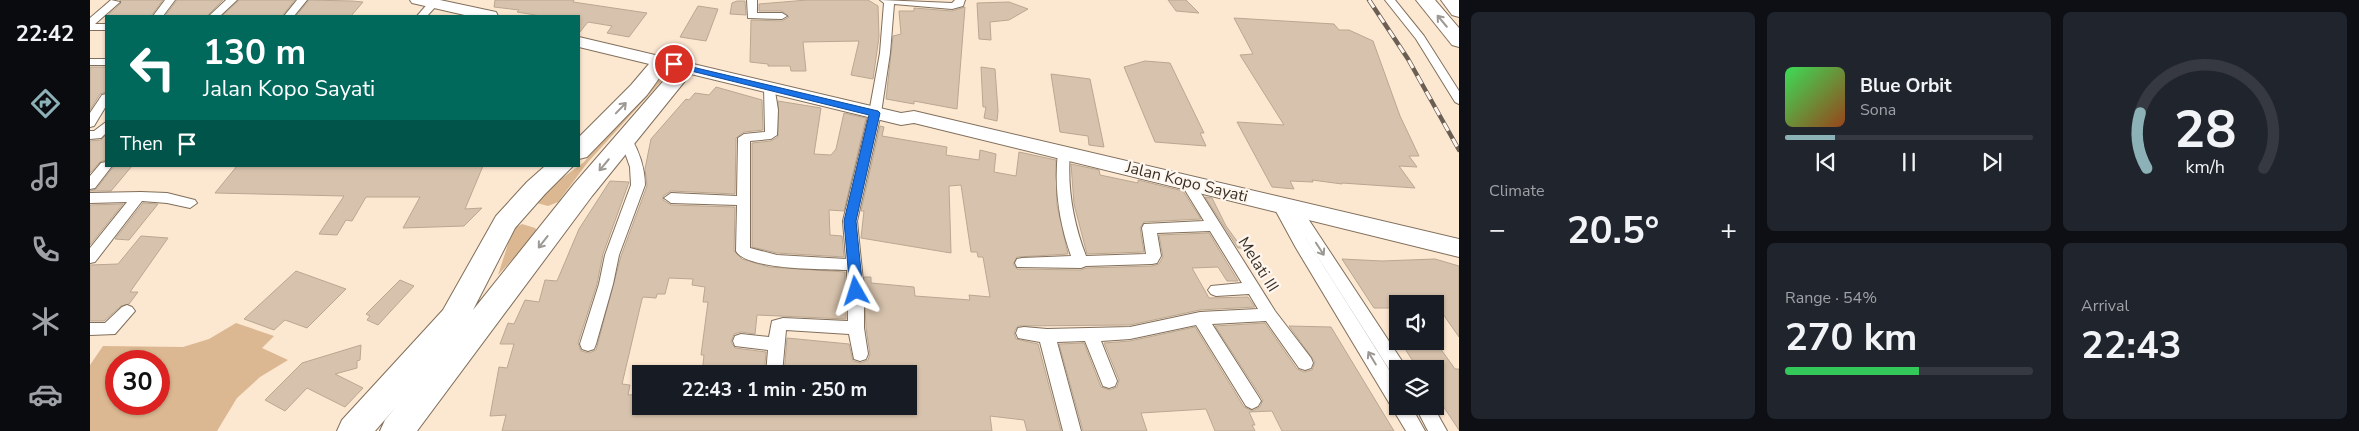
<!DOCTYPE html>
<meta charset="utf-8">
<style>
:root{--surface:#171b24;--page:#20242c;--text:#f1f3f6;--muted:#9ea1a6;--line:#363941;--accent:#8cb1b7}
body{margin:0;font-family:"Nunito Sans",sans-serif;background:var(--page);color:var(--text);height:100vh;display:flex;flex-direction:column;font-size:19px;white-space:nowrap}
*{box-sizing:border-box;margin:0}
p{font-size:16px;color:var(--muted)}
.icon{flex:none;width:28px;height:28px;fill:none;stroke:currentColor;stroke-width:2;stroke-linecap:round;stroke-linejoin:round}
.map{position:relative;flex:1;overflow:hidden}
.details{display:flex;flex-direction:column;gap:12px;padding:12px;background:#0d0f14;width:900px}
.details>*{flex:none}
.top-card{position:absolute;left:15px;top:15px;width:475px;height:152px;border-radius:0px;box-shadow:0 1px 4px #0004;background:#00695c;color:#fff;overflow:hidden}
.controls{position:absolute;left:1299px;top:295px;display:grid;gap:10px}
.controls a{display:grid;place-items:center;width:55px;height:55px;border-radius:0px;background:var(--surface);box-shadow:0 1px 4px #0004;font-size:25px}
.speed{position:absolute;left:15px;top:350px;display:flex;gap:10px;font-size:25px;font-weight:700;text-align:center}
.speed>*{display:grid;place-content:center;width:65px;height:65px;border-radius:50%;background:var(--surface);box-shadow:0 1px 4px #0004;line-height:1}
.speed .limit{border:8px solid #d22;background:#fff;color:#111}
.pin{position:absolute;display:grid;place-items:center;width:42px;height:42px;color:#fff;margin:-21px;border:2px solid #fff;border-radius:50%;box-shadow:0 1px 5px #0007}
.me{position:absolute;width:55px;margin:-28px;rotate:354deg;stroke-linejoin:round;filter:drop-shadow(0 0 4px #0008)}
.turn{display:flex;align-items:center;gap:18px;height:105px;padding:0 15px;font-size:22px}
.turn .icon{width:65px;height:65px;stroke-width:2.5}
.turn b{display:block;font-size:35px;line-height:42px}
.then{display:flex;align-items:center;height:48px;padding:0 15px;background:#0003;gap:10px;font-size:19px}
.big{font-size:38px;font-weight:700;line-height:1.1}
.details .widget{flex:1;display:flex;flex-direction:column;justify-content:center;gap:8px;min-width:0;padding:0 18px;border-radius:8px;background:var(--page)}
.details .dial{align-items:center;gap:0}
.dial svg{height:130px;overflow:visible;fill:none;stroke:var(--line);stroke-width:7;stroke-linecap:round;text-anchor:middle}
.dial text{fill:var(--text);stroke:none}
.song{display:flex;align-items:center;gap:15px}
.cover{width:60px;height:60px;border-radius:8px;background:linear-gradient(135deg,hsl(130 70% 55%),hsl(20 70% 35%))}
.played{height:5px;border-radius:2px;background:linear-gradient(90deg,var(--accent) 20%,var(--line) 20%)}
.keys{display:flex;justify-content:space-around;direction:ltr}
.heat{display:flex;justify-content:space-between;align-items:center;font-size:28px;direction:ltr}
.charge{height:8px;border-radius:4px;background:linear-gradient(90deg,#34c759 54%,var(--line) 0)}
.details .tiles{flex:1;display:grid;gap:12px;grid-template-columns:repeat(3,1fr)}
.widget:first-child{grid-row:span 2}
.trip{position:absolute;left:542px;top:365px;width:285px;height:50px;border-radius:0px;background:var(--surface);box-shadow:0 1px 4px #0004;font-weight:700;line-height:50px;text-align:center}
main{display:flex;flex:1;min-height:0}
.tab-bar{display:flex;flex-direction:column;width:90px;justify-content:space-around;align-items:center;background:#090b0e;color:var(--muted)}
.tab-bar .icon{width:35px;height:35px}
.tab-bar .current{color:var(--accent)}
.tab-bar b{font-size:22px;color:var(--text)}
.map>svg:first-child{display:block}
</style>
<main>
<nav class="tab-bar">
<b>22:42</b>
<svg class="icon current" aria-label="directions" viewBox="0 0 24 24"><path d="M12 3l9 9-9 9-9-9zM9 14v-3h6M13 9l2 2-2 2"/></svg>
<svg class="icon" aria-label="music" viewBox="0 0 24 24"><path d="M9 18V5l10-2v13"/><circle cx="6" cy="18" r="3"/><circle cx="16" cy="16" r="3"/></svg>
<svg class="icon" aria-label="phone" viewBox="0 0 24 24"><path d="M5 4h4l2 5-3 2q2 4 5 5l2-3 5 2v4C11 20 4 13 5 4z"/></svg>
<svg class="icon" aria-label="climate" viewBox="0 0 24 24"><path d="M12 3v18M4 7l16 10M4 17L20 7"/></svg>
<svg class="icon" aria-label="car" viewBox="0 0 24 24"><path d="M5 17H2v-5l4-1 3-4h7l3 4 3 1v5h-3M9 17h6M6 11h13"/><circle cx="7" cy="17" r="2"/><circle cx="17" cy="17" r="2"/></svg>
</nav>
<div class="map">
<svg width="1369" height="431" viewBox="0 0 1369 431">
<rect width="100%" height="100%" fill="#fce7d1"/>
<!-- green -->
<g fill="#dbb891" fill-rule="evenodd">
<path d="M575,74l2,1 -79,87 -30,40 -10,4 -11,-3 14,-17 32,-23z"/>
<path d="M432,224l13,4 3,4 -40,43 15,-46z"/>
<path d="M146,323l38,13 -12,12 26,12 -28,17 -23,21 -20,33h-127v-66l13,-19 80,1 26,-8zM69,361v43h-43v-43z"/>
</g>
<!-- building -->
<g fill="#d7c3ad" stroke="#baa792">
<path d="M30,0h43l-12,16h-44l14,-13z"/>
<path d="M87,0h46l-16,16h-42z"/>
<path d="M149,0h56l-13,16h-60z"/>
<path d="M219,0l43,1 11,1 -12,14h-55z"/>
<path d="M405,0h79l-1,2 74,11 -18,24 -22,-4 5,-7 -24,-4 -9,11v-17h-38l-24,-4 2,-2 -25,-3z"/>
<path d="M717,0h61l10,6 1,31 -6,42 -22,-4 8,-34 -56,1 3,29h-15l-1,-5h-22v-2l-18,-2 1,-42 31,1 7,-4 -7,-6h-23v-7z"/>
<path d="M1078,0h18l13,13 -23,-2z"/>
<path d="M647,1h8l1,14 -16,-1 2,-11z"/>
<path d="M919,2l19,7 -19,11 -19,2 1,18 -12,-1 -2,-36z"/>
<path d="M608,6l20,3 -12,32 -26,-4z"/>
<path d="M875,7l-8,102 -43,-8v3l-28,-5 7,-63 8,-2 -2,-23h15v-3l38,3z"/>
<path d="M1144,18l100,6 5,6h10l24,11 27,75 19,40h-10l8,11 -18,-1 16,22 -73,-5v1l-30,-4 1,2 -23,-1 4,8 -22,-2 -35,-65 47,3 -44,-70 13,-1z"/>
<path d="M1055,61l25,2 34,70h-4l6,13 -51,-4 -31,-75z"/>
<path d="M0,67h16v25l-6,2 -10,16z"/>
<path d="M891,67l14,2 3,42 -1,10 -13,-3 2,-11h-3z"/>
<path d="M961,74l39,5 14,68 -15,-2 -1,-9 -28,-4z"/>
<path d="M626,87l46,13 1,30 -19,2 -8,6 -1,56 -64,-3 -8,5v4l8,5 64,2 -1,44 8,8 27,8 76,5 1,47 -89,-4 -2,19 -14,-2 -7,2 -3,8 4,6 31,4 -2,22h-62l2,-19h-3l7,-53h-5l2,-15 -13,-2 1,-6 -24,-1 -4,16h-8l-1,4 -13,-1 -1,2 -20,85 8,1 -2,10 13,-1v12h268v-32h-125l3,-36 62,6 4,17 8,2 7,-3 2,-6 -4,-26 -2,-51h7v6l43,4 1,9 55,4 -1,-5 21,2 -7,-40h-5l-1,-5h-6l-10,-67 -12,1 2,67 -90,-15 3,-27h-3l19,-85 4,1 -2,9 65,11 -1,8 33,5 1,-10 16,4 -2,18 22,4 3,-24 37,8 1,45 11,49 -51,3 -4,7 4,5 64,1 5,-2 66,-2 7,-2 4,-7 -4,-22 50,-2 29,48h-11l-9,-14 -26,1 17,30 39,-1 7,10 -55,3 -70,15 -112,1 -4,6 2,7 22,5 23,87h-34l-3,-11 -34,-4 2,15h-490l4,-16 -16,1 9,-49 8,1 7,-24h-14l8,-21 6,1 11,-24 14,2 6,-22 12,1 22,-52 31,-48 19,1 -26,72 -6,30 -19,59 3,8 8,2 7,-3 25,-94 26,-70 -2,-17 6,-30 35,-40 3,1 6,-7 14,2z"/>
<path d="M688,101l43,7 -7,46 17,1 5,-6 8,-36 22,5 -22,93 -15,-1 1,25 12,1 2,21 -67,-4 -25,-6v-104l19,-2 7,-4z"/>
<path d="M16,135v25l-6,2 -10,11v-32l11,-1z"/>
<path d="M981,164l28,6 1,5 38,8v-3l45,11 18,28 -57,3 -4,6 4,24 -57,2 -13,-50z"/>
<path d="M24,166h18l-21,25h-21l6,-2z"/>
<path d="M147,166h246l-18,43 17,-1 -18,18 -61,2 17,-31h-54l-14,24 -6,-1 -9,15 -18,-1 25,-38 -129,-3z"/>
<path d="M1115,197l7,1 14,28 16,22h-4z"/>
<path d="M53,203l15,1 -29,36 -14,-1z"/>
<path d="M33,204l-33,41v-40z"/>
<path d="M51,236l27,2 -38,54h8l-9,12 -8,2 -17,15h-14v-56l28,-1z"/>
<path d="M1252,259l40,2 53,-2 24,7v71l-23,-33h-38v4h-24z"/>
<path d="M206,271l50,18 -39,39 -22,-8 -11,10 -30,-11z"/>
<path d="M310,280l14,6 -36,39 -11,-5 3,-4 -4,-2z"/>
<path d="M1175,323l32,46 7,3 8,-2 3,-8 -26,-36 42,1 63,104h-112l-10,-20 -23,1 6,13h-3l3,6h-40l-9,-22 -65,4 6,18h-64l-24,-87 25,-1 17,44 9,3 7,-3 2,-7 -15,-37 26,-2 65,-14 49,80 9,4 7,-4 3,-7 -48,-74z"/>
<path d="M1310,341h35l20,28h4v61l-24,-36v-25h-17z"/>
<path d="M271,345l-1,15 -3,1v7l-22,6 28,14 -18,19 -38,-19 -22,23 -20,-11 37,-37z"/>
</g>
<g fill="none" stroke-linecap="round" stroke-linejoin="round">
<!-- minor casing -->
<g stroke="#816f5b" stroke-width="2">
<g id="minor">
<path d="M21,0l9,2 -25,22h11v6h-16v-12z"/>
<path d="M75,0h10l-12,16h-10z"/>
<path d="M136,0h11l-17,16h-11z"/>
<path d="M207,0h10l-13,16h-10z"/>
<path d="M344,0l5,3 -12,13h-10l13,-15z"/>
<path d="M657,0h10v13h25l5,3 -5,3 -34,-1z"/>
<path d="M790,0l72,3 3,-3h10l-2,6 -11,3 -58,-5 -4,49 -9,60 -24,108 7,70v37l4,26 -2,5 -6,2 -6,-2 -5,-25 -63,-4 -4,44h-16l2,-24 -33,-4 -2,-5 2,-5 6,-2 28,3 3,-16 11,-3 65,3 -1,-51c-22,-1 -101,0 -111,-19l1,-46 -66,-2 -7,-5 7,-5 66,3 1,-58 6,-4 21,-2 -1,-45 6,-3 4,1 4,25 -1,25 -6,4 -21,2v107l27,7 69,4 -3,-38 26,-108 11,-60 4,-50z"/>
<path d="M1295,0h10l29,36 35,55v13l-4,-2 -39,-63z"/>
<rect x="0" y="59" width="16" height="6"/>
<path d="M16,94v12l-12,20 -4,1v-14l12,-18z"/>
<path d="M16,122v11l-5,5 -11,1v-8h4z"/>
<path d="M536,135l4,1c9,15 15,32 15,49l-26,70 -6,29 -17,60 -2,5 -6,2 -6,-2 -2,-5 19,-60 6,-29 26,-70 -1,-18 -10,-28z"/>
<path d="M974,148l6,4c-3,36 3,70 16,104l60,-2 -4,-26 2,-4 60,-3 -24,-39 7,-4 5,1 83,132 36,47 2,5 -2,5 -6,2 -6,-2 -33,-47 -54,3 46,72 3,5 -3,5 -6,3 -6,-3 -50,-81 -66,14 -29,2 16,40 -2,5 -6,2 -6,-2 -18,-45 -28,1 24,89h-18l-23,-89 -22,-4 -2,-5 2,-5 6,-1 23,2 83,-2 70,-15 58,-3 -9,-15 -33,2 -5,-2 -3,-4 3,-4 31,-3 -32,-52 -53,2 4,23 -4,7 -5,1 -66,2 -5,2 -64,-1 -2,-4 2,-4 5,-1 49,-2c-12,-34 -17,-68 -13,-104z"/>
<path d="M16,162v4h6l-17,22 -5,1v-13l11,-13z"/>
<path d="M51,192l26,1 28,7 2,3 -7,5 -23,-5 -25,-2 -47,61 -5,1v-15l37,-46 -37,1v-10z"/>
<path d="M1189,199l5,2 4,6 6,-4 5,2 105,159 2,5h-8v7l-6,-2 -97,-153 103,163v22h13l14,25h-19l-110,-183 -24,-44z"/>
<path d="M37,305l5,2 3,4 -20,23 -25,1v-12h15l17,-16z"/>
<path d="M1325,406h18l14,25h-19z"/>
</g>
</g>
<!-- primary casing -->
<g stroke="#816f5b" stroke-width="2">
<g id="primary">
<path d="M320,0h30l56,12 2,4h-29l-57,-13z"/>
<path d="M489,37l322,76 13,-2 545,128v18l-545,-134 -13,2 -322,-78z"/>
</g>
</g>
<!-- motorway casing -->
<g stroke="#816f5b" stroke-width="2">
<g id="motorway">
<path d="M1326,0h19l24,28v19l-7,-2z"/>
<path d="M1351,0h18v17l-7,-2z"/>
<path d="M571,56l7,2 3,4 -24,33 -60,62 -8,2v-22l52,-52 23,-27z"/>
<path d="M596,61l7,2 4,4 -4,4 -101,125 -175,235h-37l5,-11 11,-13 -21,24h-38l5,-11 101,-110 53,-94 31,-34 18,-16h28l-28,28 -30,34 -42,82 101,-126 105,-121z"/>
</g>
</g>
<!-- minor -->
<use href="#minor" fill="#fff" fill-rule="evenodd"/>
<!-- primary -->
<use href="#primary" fill="#fff" fill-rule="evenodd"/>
<!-- motorway -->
<use href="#motorway" fill="#fff" fill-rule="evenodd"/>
<!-- rail casing -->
<g stroke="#6b5f53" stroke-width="4.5">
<path id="rail" d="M1279,0l39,59 51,91"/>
</g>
<!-- rail -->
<use href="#rail" stroke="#fff6ee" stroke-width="3" stroke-dasharray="9" stroke-linecap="butt"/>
</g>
<!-- one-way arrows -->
<defs><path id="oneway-shaft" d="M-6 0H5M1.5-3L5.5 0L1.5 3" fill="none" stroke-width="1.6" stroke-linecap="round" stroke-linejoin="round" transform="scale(1.25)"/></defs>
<g stroke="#9c9894">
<use href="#oneway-shaft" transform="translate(1352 21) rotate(-130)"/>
<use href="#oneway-shaft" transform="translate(531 108) rotate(-46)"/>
<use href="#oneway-shaft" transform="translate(514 165) rotate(130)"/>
<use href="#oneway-shaft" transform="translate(453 242) rotate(128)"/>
<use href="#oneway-shaft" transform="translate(1230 249) rotate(57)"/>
<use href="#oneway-shaft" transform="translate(1282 358) rotate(-121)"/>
</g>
<!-- route -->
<path fill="#1a73e8" stroke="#114b97" d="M581,62l207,49 2,2 -24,108 7,70 -2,4h-9l-2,-4 -6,-70 25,-106 -198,-49z"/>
<g text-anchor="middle" stroke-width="4.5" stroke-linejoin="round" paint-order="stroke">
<!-- street labels -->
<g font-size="16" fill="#393128" stroke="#fff6ee">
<text transform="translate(1097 181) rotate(14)" y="6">Jalan Kopo Sayati</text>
<text transform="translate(1169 264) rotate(58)" y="6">Melati III</text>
</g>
</g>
</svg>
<div class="controls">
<a><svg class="icon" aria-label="sound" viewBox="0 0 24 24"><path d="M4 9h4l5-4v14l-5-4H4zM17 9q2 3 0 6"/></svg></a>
<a><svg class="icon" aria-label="layers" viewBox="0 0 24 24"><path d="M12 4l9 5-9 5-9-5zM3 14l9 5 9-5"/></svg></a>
</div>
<div class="speed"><div class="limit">30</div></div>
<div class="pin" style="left:584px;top:64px;background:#d93025"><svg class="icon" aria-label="arrive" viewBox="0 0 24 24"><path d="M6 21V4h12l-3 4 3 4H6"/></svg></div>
<svg class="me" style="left:766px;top:291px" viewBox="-20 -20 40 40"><path d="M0-17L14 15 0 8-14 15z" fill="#1a73e8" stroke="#fff" stroke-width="4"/></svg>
<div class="trip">22:43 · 1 min · 250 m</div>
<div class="top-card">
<div class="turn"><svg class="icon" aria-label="left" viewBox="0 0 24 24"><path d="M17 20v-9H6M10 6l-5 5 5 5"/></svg><div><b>130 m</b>Jalan Kopo Sayati</div></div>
<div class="then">Then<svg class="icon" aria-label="arrive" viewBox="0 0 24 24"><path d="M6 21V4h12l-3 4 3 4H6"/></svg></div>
</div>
</div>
<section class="details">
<div class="tiles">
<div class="widget"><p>Climate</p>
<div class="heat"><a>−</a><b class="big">20.5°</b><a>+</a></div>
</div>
<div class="widget">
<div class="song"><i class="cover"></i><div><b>Blue Orbit</b><p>Sona</p></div></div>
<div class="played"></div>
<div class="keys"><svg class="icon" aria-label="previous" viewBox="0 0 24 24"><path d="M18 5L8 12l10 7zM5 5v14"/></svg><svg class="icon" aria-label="pause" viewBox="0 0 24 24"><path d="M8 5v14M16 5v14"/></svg><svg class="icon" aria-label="next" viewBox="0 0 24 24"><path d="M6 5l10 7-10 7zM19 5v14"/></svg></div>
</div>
<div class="widget dial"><svg viewBox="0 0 100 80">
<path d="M14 69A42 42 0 1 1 86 69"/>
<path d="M14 69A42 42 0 0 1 10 35" stroke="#8cb1b7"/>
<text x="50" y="56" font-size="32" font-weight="700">28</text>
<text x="50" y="72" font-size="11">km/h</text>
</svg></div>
<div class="widget"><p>Range · 54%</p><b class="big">270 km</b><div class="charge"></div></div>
<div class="widget"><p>Arrival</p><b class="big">22:43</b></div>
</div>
</section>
</main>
